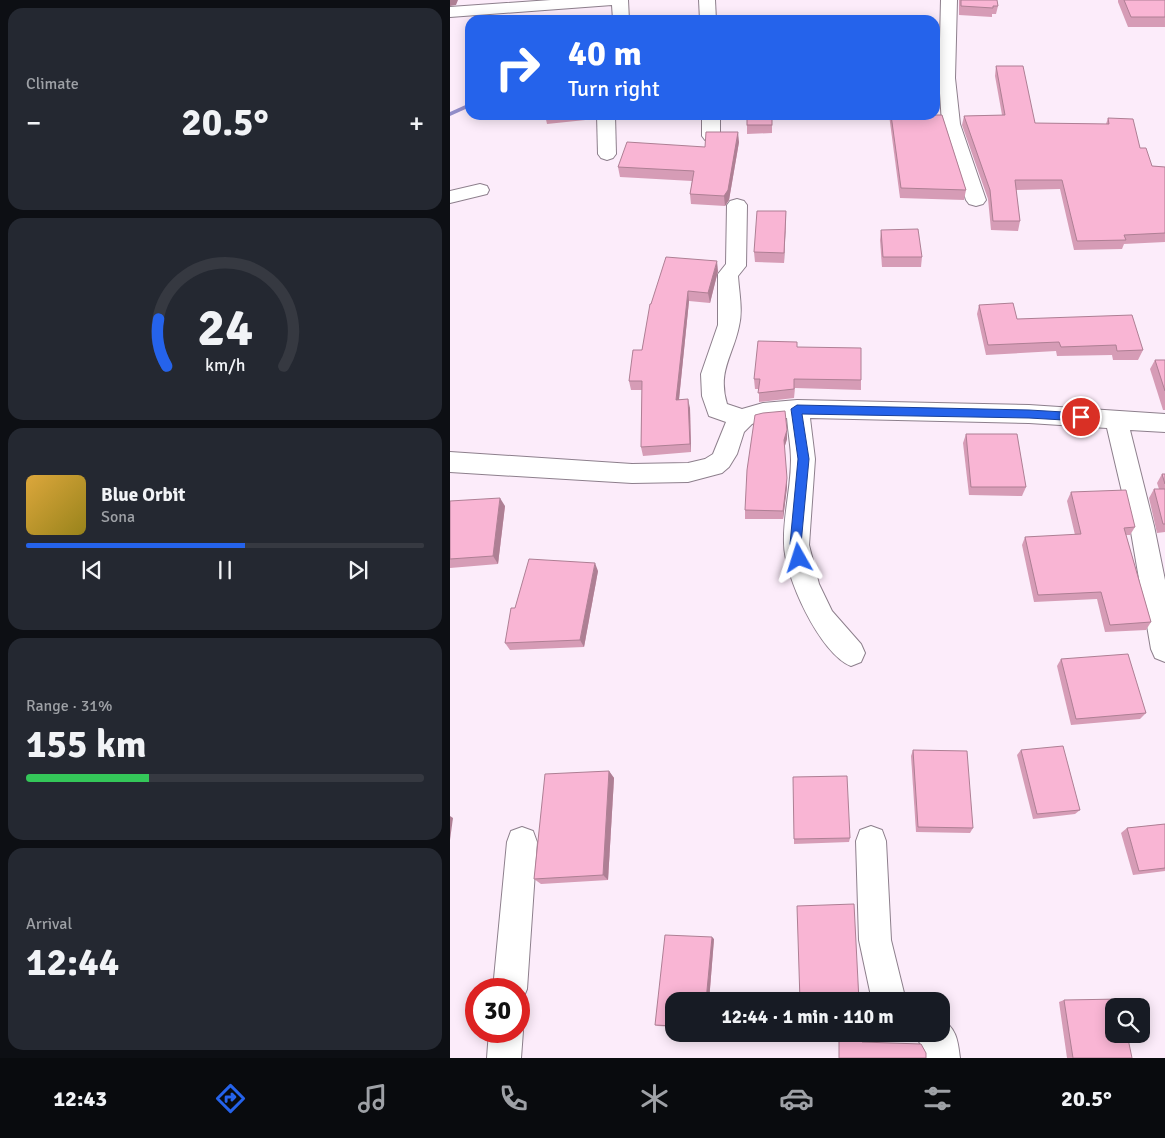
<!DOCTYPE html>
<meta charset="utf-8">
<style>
:root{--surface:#171b24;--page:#242831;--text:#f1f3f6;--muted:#9ea1a6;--line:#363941;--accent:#2563eb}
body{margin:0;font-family:Signika,sans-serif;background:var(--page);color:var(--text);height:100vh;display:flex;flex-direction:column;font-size:19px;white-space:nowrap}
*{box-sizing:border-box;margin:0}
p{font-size:16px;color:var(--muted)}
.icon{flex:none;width:28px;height:28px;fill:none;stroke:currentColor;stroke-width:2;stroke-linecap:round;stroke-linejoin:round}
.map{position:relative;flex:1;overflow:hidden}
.side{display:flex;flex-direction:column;gap:8px;padding:8px;background:#0d0f14;width:450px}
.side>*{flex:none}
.banner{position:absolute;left:15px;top:15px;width:475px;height:105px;border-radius:15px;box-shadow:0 2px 12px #0003;background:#2563eb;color:#fff;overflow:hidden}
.tools{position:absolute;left:655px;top:998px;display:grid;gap:10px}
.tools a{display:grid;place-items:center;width:45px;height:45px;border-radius:10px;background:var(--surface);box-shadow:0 2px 12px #0003;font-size:25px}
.speed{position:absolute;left:15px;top:978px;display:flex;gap:10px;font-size:25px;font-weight:700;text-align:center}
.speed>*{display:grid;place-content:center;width:65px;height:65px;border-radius:50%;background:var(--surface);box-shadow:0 2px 12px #0003;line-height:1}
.speed .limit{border:8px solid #d22;background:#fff;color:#111}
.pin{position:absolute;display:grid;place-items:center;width:42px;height:42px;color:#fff;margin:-21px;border:2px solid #fff;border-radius:50%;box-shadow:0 1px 5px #0007}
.me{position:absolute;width:55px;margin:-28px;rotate:354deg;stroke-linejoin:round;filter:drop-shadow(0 0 4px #0008)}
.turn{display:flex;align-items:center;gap:18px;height:105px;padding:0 20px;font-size:22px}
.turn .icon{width:65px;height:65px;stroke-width:2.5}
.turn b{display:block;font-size:35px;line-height:42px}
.big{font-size:38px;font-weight:700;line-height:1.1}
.side .tile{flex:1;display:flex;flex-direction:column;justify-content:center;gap:8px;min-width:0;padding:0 18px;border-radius:15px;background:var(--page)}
.side .dial{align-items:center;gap:0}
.dial svg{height:130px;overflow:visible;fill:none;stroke:var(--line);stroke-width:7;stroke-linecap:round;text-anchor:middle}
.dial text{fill:var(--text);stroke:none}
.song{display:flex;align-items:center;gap:15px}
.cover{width:60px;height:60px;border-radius:8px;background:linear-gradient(135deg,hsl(40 70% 55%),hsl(50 70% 35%))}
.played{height:5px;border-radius:2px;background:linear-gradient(90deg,var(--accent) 55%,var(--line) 55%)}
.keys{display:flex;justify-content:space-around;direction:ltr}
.heat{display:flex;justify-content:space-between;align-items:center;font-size:28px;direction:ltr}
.charge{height:8px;border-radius:4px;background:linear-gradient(90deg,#34c759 31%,var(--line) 0)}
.trip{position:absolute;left:215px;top:992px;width:285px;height:50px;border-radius:15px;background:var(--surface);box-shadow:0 2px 12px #0003;font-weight:700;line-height:50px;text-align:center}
.tab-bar{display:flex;height:80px;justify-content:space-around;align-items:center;background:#090b0e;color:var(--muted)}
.tab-bar .icon{width:35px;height:35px}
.tab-bar .current{color:var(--accent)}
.tab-bar b{font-size:22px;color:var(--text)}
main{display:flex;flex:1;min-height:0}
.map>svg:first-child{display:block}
</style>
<main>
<section class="side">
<div class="tile"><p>Climate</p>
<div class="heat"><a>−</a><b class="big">20.5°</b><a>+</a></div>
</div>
<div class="tile dial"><svg viewBox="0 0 100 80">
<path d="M14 69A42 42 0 1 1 86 69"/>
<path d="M14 69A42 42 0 0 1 9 40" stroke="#2563eb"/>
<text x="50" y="56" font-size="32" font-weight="700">24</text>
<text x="50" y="72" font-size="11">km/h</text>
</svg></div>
<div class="tile">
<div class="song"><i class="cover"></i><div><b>Blue Orbit</b><p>Sona</p></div></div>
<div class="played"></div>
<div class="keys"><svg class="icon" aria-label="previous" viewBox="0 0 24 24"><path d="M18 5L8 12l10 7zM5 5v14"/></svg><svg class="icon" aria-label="pause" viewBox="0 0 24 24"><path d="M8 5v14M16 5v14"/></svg><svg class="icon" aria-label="next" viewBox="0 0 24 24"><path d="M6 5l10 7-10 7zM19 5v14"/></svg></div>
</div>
<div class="tile"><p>Range · 31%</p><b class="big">155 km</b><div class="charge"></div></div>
<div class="tile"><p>Arrival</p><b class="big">12:44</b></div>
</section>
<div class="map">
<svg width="715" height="1058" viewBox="0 0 715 1058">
<rect width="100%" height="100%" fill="#fcecfa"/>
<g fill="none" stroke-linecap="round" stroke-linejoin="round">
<!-- stream -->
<path fill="#928dc9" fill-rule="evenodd" d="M20,103v4l-20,9v-4z"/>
<!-- street casing -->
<g stroke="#8d7f8c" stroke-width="2">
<g id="street">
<path d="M101,0h77l1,20h-16l-1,-15 -162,12v-10z"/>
<path d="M249,0h16l1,20h-16z"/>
<path d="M491,0h16l-2,78 5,46 26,76 -3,4 -7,2 -7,-2 -3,-4 -24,-76 -3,-46z"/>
<path d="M147,115h18l1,39 -3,4 -6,2 -6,-2 -3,-4z"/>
<path d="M252,115h18v21l-3,4 -6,1 -6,-1 -3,-4z"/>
<path d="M30,184l7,2 2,4 -2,4 -37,9v-12z"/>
<path d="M287,199l7,2 3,4 -1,61 -8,10c1,16 5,34 1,50 -6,30 -22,45 -12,78l15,5 21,-6 34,-3 232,5 136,9v18l-35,-2 24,96 11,54v82l-10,-4 -4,-9 -21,-123 -23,-98 -78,-5 -219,-5 5,41 -6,86 10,39 13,27 29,33 4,9 -4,9 -10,4c-31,-12 -67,-90 -67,-123 -1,-27 7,-55 7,-83 0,-14 -3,-28 -4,-42l-24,2 -11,4 -8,8 -7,22 -8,13 -7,6 -34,9 -56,1 -182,-11v-20l182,12 56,-1 17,-4 8,-5 13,-32 -17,-6 -7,-20 -1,-22 17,-49v-51l8,-10 1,-59 3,-4z"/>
<path d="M421,826l11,4 4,11 5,99 15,61h-34l-13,-61 -3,-99 4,-11z"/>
<path d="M72,827l11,4 4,11 -10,147 -5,12 -3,1v-13h-26l14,-147 4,-11z"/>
<path d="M491,1020c16,7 17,23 19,38h-34l-2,-9 -3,-3 -5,-12h25z"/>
<path d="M69,1021l4,10 -2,27h-34l2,-27h30z"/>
</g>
</g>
<!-- street -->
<use href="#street" fill="#fff" fill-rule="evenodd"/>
</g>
<!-- wall -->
<g fill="#d69cb6">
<path d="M509,0h38l1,6 -2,8h-4v3l-33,-2z"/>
<path d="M668,0h47v27h-37l-10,-25z"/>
<path d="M546,66l39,57 71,1 2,-6 32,30 12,18 13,1v75l-41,2 -2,5 -48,1 -14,-61 -44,1 4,31 -2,10 -27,-1 -3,-31 -26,-74 2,-9 38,-1 -7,-39z"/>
<path d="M95,115h51l-1,4 -48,5z"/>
<path d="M166,115h20l-19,2z"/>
<path d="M322,115v18l-25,1v-9z"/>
<path d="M439,115h53l24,75 -2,10 -64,-2z"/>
<path d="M289,142l-10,58 -4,6 -34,-2 -1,-10 2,-13 -72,-4 -2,-10 87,-20z"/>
<path d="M336,211l-2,52 -29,-1 -1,-10z"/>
<path d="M431,230l41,27 -1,10h-39l-2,-27z"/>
<path d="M268,271l-8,32 -21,-2 -10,98 11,9 1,44 -48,4 -2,-9 1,-57h-11l-2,-9 13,-31 9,-46z"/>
<path d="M529,305l38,14 126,31 -5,10h-25l-1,-5 -55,1 -1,-5 -70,4 -9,-41z"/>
<path d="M347,347l64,33v10l-66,-2 -1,10 -35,4v-13h-4l-1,-10z"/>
<path d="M705,360h10v50h-2l-13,-41z"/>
<path d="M337,430v9l-3,9 3,39 -4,32h-38v-9z"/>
<path d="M516,434l60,53 -4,9 -53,-1 -6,-52z"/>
<path d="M712,474h3v58l-8,1 -8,-35 5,-9h5l-2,-6z"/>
<path d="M621,492l64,35 -5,8h-4l25,87 -5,8 -41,2 -8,-33 -63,3 -12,-57 3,-8 50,-2 -8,-34z"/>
<path d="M0,501l55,5 -7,58 -48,4z"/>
<path d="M148,571l-14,76 -74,3 -5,-7 10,-35z"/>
<path d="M611,659l85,54 -6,6 -69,6 -14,-59z"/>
<path d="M463,750l60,78 -3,5 -54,-1 -5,-76z"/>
<path d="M571,750l59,60 -5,4 -42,5 -16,-64z"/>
<path d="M159,771l5,7 -6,102 -67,4 -7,-5z"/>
<path d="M715,824v47l-32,4 -12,-42 6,-5z"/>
<path d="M400,838l-1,4 -55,2v-5z"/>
<path d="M264,939l-5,62h-35v26l-16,-1 -3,-1z"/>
<path d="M614,1000l68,58h-65l-8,-56z"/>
</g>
<!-- shaded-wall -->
<g fill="#ae7f94">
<path d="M0,0h8l-2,5 -6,1z"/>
<path d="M288,132l1,10 -10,58 -4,6 -1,-10z"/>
<path d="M336,211v10l-2,42v-10z"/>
<path d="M267,261l1,10 -8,32 -2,-10z"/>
<path d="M238,291l1,10 -11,108 -2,-9z"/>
<path d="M238,399l2,9 1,44 -1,-8z"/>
<path d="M337,430v9l-3,10v-9z"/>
<path d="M337,478v9l-4,32v-8z"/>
<path d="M50,498l5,8 -7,58 -5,-8z"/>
<path d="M145,563l3,8 -14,76 -4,-7z"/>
<path d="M159,771l5,7 -6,102 -5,-5z"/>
<path d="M0,816l3,2 -3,22z"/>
<path d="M262,937l2,2 -5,62h-3z"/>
</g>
<!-- building -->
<g fill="#f9b5d4" stroke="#ae7f94">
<path d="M511,0h36l1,6h-5v2l-32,-2z"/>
<path d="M674,0h41v17h-34z"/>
<path d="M546,66h27l12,57 74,1 -1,-6 25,1 7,29h6l6,18 13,1v66l-41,2 2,5 -49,1 -15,-61h-47l5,41h-27l-3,-31 -26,-74 41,-1z"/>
<rect x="297" y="115" width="25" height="10"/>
<path d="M441,115h51l24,75 -65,-2z"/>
<path d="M256,132h32l-10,58 -4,6 -34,-2 4,-23 -76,-4 9,-25 78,5z"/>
<path d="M307,211h29l-2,42 -30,-1z"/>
<path d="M468,229l4,28h-39l-2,-27z"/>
<path d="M216,257l51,4 -9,32 -20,-2 -12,109 12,-1 2,45 -49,3 1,-66h-13l4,-31h9l8,-46h1z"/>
<path d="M563,303l4,16 115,-4 11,35 -26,1 -1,-6 -55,2 -2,-5 -71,3 -9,-40z"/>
<path d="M308,341l39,1v5l64,1v32l-67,-1v10l-36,4 2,-14h-6z"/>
<path d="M705,360h10v31z"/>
<path d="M335,411l2,19 -3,10 3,38 -4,33 -38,-1 2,-40 8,-55 8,-2z"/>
<path d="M516,434h51l9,53h-55z"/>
<path d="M712,474h3v10z"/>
<path d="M704,489h11v35h-2z"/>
<path d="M676,490l9,37 -11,1 27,94 -41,3 -9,-33 -63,3 -13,-58 56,-3 -10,-42z"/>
<path d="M50,498l-7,58 -43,3v-58z"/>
<path d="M79,559l66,4 -15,77 -75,3 6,-35h4z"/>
<path d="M678,654l18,59 -70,6 -15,-60z"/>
<path d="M613,746l17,64 -43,4 -16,-64z"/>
<path d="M463,750l54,1 6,77 -55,-1z"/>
<path d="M159,771l-6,104 -69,4 11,-105z"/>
<path d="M397,776l3,62 -56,1 -1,-62z"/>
<path d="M715,824v44l-26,3 -12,-43z"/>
<path d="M404,904l5,97h-59l-3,-95z"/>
<path d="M215,935l47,2 -6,64h-32v25l-19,-1z"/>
<path d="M671,999l1,7h-8v28h13l5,24h-59l-9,-58z"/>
<path d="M389,1034h22l1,8 59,2 5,9v5h-87z"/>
</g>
<!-- route -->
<path fill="#2563eb" stroke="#184099" d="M347,405l232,5 52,3 5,4 -5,4 -52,-3 -227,-4 7,45 -8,85 4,14 -2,4h-8l-5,-18 8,-85 -7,-50z"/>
</svg>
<div class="tools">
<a><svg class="icon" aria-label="search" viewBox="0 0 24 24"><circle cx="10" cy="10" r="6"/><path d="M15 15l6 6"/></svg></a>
</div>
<div class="speed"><div class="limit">30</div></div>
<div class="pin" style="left:631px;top:417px;background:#d93025"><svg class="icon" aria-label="arrive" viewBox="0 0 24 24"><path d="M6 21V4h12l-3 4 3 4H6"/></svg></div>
<svg class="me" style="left:349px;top:558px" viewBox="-20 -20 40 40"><path d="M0-17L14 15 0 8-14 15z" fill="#2563eb" stroke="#fff" stroke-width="4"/></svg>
<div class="trip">12:44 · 1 min · 110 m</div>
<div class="banner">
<div class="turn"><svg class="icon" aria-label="right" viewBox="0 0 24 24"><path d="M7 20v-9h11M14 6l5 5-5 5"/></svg><div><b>40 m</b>Turn right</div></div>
</div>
</div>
</main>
<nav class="tab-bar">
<b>12:43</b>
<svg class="icon current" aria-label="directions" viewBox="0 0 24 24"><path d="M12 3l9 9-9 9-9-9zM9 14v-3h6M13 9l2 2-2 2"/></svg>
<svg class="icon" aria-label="music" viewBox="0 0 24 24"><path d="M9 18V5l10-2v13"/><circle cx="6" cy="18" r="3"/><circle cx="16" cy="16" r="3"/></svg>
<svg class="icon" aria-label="phone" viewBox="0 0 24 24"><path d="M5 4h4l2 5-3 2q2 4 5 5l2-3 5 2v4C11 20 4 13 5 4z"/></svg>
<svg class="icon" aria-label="climate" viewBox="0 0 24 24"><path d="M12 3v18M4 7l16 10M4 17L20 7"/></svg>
<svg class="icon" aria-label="car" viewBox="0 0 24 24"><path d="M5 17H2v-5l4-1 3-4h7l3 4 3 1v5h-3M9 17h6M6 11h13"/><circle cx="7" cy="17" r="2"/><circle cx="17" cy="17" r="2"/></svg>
<svg class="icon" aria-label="filters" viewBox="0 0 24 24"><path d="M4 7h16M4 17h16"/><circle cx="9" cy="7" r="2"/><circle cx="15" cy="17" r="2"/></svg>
<b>20.5°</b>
</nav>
